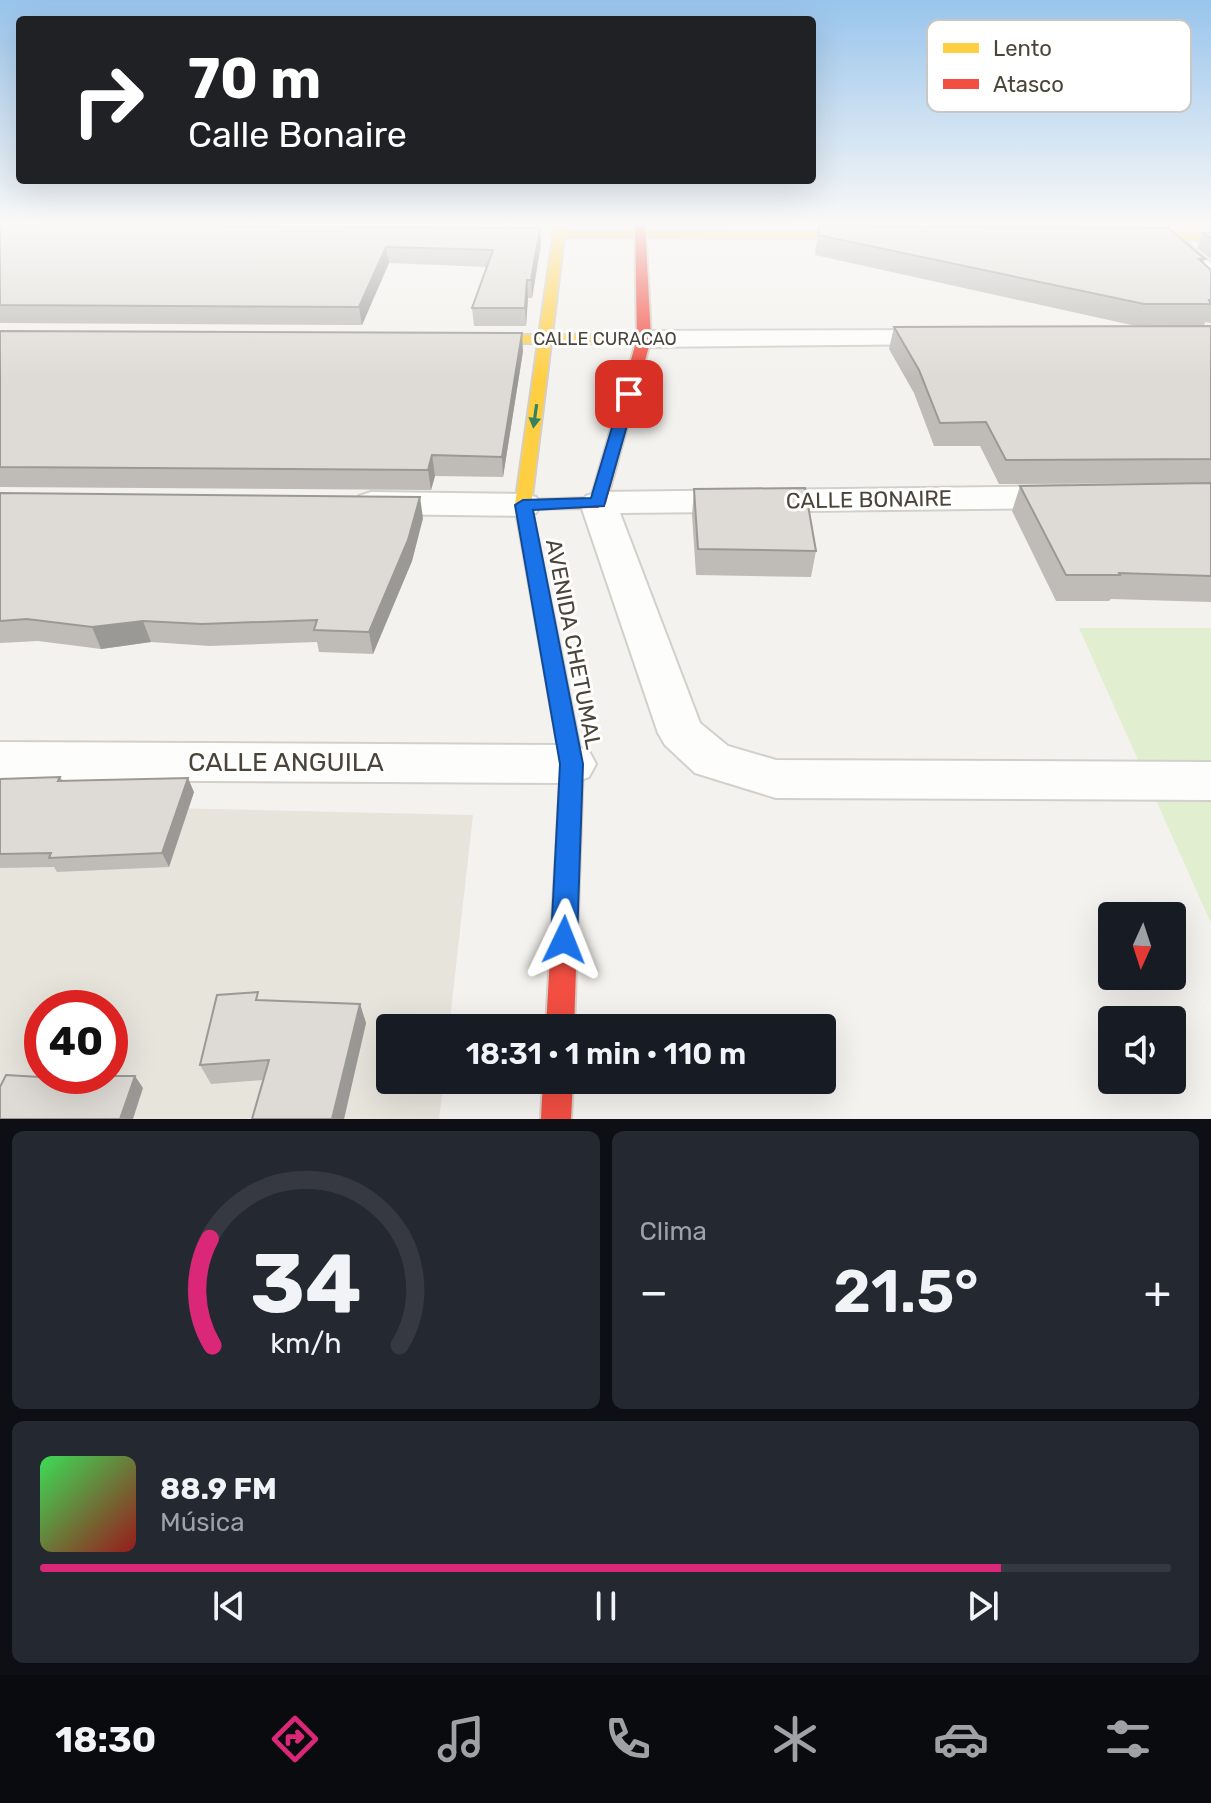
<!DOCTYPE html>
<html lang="es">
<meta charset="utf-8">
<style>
:root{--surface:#171b24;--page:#242831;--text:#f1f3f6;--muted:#9ea1a6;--line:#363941;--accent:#db2777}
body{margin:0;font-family:Rubik,sans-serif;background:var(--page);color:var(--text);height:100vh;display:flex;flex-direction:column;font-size:30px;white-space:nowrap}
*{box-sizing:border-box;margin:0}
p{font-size:26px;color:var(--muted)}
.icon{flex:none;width:44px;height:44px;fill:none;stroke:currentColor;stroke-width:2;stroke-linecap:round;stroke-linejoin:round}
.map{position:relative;height:1119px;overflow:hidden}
.panel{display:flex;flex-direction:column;gap:12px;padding:12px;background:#0d0f14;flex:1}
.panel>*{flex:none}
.guide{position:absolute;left:16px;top:16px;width:800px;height:168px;border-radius:8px;box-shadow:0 8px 32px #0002;background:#202124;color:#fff;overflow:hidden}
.needle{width:52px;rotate:183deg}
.fabs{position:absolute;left:1098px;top:902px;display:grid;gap:16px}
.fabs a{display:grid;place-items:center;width:88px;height:88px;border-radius:8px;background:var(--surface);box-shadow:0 8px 32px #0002;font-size:40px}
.speed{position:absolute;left:24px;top:990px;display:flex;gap:16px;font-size:40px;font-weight:700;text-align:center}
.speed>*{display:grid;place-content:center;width:104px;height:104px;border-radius:50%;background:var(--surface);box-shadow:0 8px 32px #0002;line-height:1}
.speed .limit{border:12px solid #d22;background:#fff;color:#111}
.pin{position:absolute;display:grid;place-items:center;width:68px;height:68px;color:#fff;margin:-34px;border-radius:16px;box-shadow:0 4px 12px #0006}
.me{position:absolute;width:88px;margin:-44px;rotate:2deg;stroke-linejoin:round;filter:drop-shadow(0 0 6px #0008)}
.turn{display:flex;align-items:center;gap:28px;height:168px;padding:0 40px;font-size:36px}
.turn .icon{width:104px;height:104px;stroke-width:2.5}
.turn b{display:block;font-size:56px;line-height:68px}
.big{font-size:60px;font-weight:600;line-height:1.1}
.panel .tile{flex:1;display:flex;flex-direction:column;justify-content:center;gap:12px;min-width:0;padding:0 28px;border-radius:12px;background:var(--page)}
.panel .dial{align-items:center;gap:0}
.dial svg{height:208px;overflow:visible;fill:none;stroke:var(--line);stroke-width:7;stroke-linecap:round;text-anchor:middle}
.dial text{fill:var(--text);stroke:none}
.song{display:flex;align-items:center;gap:24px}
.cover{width:96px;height:96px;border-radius:12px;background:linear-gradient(135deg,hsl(130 70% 55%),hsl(0 70% 35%))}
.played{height:8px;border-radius:4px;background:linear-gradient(90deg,var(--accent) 85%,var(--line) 85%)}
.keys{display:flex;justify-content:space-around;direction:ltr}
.heat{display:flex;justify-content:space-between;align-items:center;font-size:44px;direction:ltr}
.panel .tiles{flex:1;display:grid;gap:12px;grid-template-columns:1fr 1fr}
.tile:last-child{grid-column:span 2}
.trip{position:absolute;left:376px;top:1014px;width:460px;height:80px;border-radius:8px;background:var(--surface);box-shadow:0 8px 32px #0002;font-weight:600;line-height:80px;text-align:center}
.dock{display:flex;height:128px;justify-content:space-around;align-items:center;background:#090b0e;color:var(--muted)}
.dock .icon{width:56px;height:56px}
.dock .current{color:var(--accent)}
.dock b{font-size:36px;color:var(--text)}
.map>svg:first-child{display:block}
</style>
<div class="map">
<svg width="1211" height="1119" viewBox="0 0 1211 1119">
<rect width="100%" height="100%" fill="#f4f2ee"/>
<!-- residential -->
<path fill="#e7e4dc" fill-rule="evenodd" d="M0,804l473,11 -24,213h-59v52h54l-5,39h-439zM42,1008h68v68h-68z"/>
<!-- green -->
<path fill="#e1eecf" d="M1079,628h132v295z"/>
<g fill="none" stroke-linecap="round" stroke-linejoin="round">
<!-- street casing -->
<g stroke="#d2d0cb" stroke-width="4">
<g id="street">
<path d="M1138,223h24l49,40v20l-9,-2z"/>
<path d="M944,330l10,2 4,6 -4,6 -310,3 -10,-2 -4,-6 4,-6 10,-2z"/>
<path d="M1068,486l12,4 6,7 -6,7 -12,4 -448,5 80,210 28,23 48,14 435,2v38l-435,-2 -81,-25 -30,-28 -7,-12 -78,-230 6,-7 12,-4z"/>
<path d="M371,492l152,2 13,3 5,8 -5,8 -13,3 -152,-2 -12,-4 -6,-7 6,-7z"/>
<path d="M0,742l572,3 17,6 7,13 -7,13 -17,6 -572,-3z"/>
</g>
</g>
<!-- slow casing -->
<g stroke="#d3cfc5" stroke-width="4">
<g id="slow">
<path d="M555,223h10l-1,8 313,1 5,3 -5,3 -313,-1 -12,98h92l7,4 -7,4h-93l-20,162 32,158 -3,5h-14l-3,-5 -28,-158 23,-162h-19l-7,-4 7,-4h20z"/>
<path d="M1117,233l94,1v6l-98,-2v-4z"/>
</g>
</g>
<!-- jam casing -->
<g stroke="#d3cfc5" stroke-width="4">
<g id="jam">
<path d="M635,223h10l6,116 -45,164 -8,5 -81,1 -2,-4 8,-5 68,-2 46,-159z"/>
<path d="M553,656l7,2 3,5 20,101 -9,264h-28l15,-264 -18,-101 3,-5z"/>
<path d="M543,1080h30l-2,39h-30z"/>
</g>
</g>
<!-- street -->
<use href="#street" fill="#fdfdfc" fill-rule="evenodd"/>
<!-- slow -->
<use href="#slow" fill="#ffcf43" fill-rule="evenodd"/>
<!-- jam -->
<use href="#jam" fill="#f24e42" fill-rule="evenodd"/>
</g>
<!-- wall -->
<g fill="#bfbcb8">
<path d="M212,223h333l-1,1z"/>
<path d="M926,223h212l-1,3 -209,-1z"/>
<path d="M1166,223h45v3h-41z"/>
<path d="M0,225l540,3 1,16 -9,54h-4l-2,28h-52l-2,-18 15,-41 -98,-4 -27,62 -362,-2z"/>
<path d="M819,226l386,33 -2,4 8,7v53l-6,-1 -1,4h-68l-321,-71z"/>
<path d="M1211,232v27l-14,-11 6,-15z"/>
<path d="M1211,326v157l-212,1 -19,-38h-46l-20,-53 -25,-44 5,-22z"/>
<path d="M0,331l523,20 -20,126 -68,-1 -4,14 -431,-3z"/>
<path d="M1211,483v119l-100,-3 -2,2h-53l-44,-90 8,-25z"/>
<path d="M694,489l122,62 -5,26 -115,-2 -4,-60z"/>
<path d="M0,493l423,25 -11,43 -39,93 -54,-2 -2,-10 -107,4 -59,-4 -50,7 -63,-8 -38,2z"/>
<path d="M60,777l3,4 131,11 -25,75 -112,5 -3,-5 -54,1v-89z"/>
<path d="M262,1000l98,4 6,19 -22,96h-92l11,-39 -52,4 -11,-19z"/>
</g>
<!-- shaded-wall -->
<g fill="#9b9996">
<path d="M540,228l1,16 -9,54 -1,-18z"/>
<path d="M386,247l3,16 -27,62 -3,-18z"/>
<path d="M527,280l1,18 -2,28 -1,-18z"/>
<path d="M522,333l1,18 -20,126 -1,-20z"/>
<path d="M432,455l3,21 -4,14 -3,-20z"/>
<path d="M420,497l3,21 -11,43 -39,93 -4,-22z"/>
<path d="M143,621l8,21 -50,7 -9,-22z"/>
<path d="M188,778l6,14 -25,75 -7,-14z"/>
<path d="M360,1004l6,19 -22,96h-12z"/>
<path d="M135,1076l8,12 -10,31h-13z"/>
</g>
<!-- building -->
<g fill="#dedbd6" stroke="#9b9996" stroke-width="2">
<path d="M0,225l540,3 -9,52h-4l-2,28h-53l21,-58 -107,-3 -27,60 -359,-2z"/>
<path d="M819,226l349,2 37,31h-6l12,11v30h-2l2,4h-67l-326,-69z"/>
<path d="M1211,232v7l-8,-6z"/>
<path d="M1211,326v133l-205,1 -20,-38 -46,1 -21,-53 -25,-43z"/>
<path d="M0,331l522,2 -20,124 -70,-2 -4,15 -428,-3z"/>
<path d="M1211,483v93l-92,-3 1,2h-54l-46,-89z"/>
<path d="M805,488l11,63 -118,-2 -4,-60z"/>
<path d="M0,493l420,4 -12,43 -39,92 -55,-2 3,-10 -115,4 -59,-3 -51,6 -65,-8 -27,2z"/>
<path d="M60,777l-2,4 130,-3 -26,75 -113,5 2,-5 -51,1v-75z"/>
<path d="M258,992l-2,8 104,4 -28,115h-80l17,-59 -69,5 17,-70z"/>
<path d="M6,1075l85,5 1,-4h43l-15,43h-120v-32z"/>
</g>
<!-- one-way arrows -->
<defs><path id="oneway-solid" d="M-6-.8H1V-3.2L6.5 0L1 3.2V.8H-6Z" transform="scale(2)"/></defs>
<use fill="#36825f" href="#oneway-solid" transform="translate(535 416) rotate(98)"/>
<!-- sky -->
<linearGradient id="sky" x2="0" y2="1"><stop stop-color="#98c4ec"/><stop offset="0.59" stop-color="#faf9f7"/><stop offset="1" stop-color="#faf9f7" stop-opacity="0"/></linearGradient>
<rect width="1211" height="379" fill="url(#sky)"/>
<!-- route -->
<path fill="#1a73e8" stroke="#114b97" stroke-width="2" d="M629,389l7,5 -32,112 -71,4 50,254 -6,176 -4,9 -9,3 -9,-3 -4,-9 9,-176 -45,-259 8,-5 68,-2 31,-104z"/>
<g text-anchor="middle" stroke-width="6" stroke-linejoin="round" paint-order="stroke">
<!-- far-street labels -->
<g font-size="18" fill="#4b4439" stroke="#fff">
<text x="605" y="345">CALLE CURACAO</text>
</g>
<!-- street labels -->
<g font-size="22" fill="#4b4439" stroke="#fff">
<text transform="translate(869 499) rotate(-1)" y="8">CALLE BONAIRE</text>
<text transform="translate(574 644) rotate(79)" y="8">AVENIDA CHETUMAL</text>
</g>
<!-- near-street labels -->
<g font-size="26" fill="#4b4439" stroke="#fff">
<text x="286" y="771">CALLE ANGUILA</text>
</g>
</g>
<!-- legend -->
<rect x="927" y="20" width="264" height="92" rx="12" fill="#fff" stroke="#c9c7c4" stroke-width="2"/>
<rect x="943" y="43" width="36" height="10" fill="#ffcf43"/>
<rect x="943" y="79" width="36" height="10" fill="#f24e42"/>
<g font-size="22" fill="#4b4439">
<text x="993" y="56">Lento</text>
<text x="993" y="92">Atasco</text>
</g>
</svg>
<div class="fabs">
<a><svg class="needle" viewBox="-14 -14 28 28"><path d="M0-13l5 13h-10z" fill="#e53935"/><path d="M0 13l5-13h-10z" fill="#9ea1a6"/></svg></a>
<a><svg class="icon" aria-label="sound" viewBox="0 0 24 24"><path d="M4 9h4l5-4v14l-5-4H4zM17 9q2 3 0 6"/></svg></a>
</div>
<div class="speed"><div class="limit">40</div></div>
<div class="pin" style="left:629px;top:394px;background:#d93025"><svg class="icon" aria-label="arrive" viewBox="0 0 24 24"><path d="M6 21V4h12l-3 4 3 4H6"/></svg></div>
<svg class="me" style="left:564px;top:940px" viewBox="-20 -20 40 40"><path d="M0-17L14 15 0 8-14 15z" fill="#1a73e8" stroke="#fff" stroke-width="4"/></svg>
<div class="trip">18:31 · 1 min · 110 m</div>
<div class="guide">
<div class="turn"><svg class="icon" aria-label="right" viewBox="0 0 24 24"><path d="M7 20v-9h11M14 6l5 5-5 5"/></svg><div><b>70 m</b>Calle Bonaire</div></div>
</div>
</div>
<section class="panel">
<div class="tiles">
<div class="tile dial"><svg viewBox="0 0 100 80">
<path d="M14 69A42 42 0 1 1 86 69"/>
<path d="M14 69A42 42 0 0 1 13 28" stroke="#db2777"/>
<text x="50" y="56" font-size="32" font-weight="700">34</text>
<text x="50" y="72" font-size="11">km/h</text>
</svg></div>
<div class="tile"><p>Clima</p>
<div class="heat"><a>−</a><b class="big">21.5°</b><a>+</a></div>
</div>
<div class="tile">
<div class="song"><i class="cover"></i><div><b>88.9 FM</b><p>Música</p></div></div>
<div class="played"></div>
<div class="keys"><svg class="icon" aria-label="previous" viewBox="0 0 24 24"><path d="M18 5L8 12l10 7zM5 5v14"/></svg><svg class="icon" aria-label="pause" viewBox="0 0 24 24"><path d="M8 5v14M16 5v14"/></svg><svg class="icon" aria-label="next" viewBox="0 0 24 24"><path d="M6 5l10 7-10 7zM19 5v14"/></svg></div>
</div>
</div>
</section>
<nav class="dock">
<b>18:30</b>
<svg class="icon current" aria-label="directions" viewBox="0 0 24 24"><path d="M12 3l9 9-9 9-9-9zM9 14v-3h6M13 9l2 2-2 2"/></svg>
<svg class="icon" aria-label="music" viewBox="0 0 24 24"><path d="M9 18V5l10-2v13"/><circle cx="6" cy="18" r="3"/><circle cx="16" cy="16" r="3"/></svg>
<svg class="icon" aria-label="phone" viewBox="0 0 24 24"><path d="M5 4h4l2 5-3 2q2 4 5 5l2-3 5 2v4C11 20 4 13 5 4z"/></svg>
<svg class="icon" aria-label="climate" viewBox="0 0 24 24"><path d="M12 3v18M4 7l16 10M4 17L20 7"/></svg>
<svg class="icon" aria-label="car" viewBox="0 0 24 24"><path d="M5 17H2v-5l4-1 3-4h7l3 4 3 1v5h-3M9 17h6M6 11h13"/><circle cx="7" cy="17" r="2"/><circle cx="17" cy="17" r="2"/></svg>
<svg class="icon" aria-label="filters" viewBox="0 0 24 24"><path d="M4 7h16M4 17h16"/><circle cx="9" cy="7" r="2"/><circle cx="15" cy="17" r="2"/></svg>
</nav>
